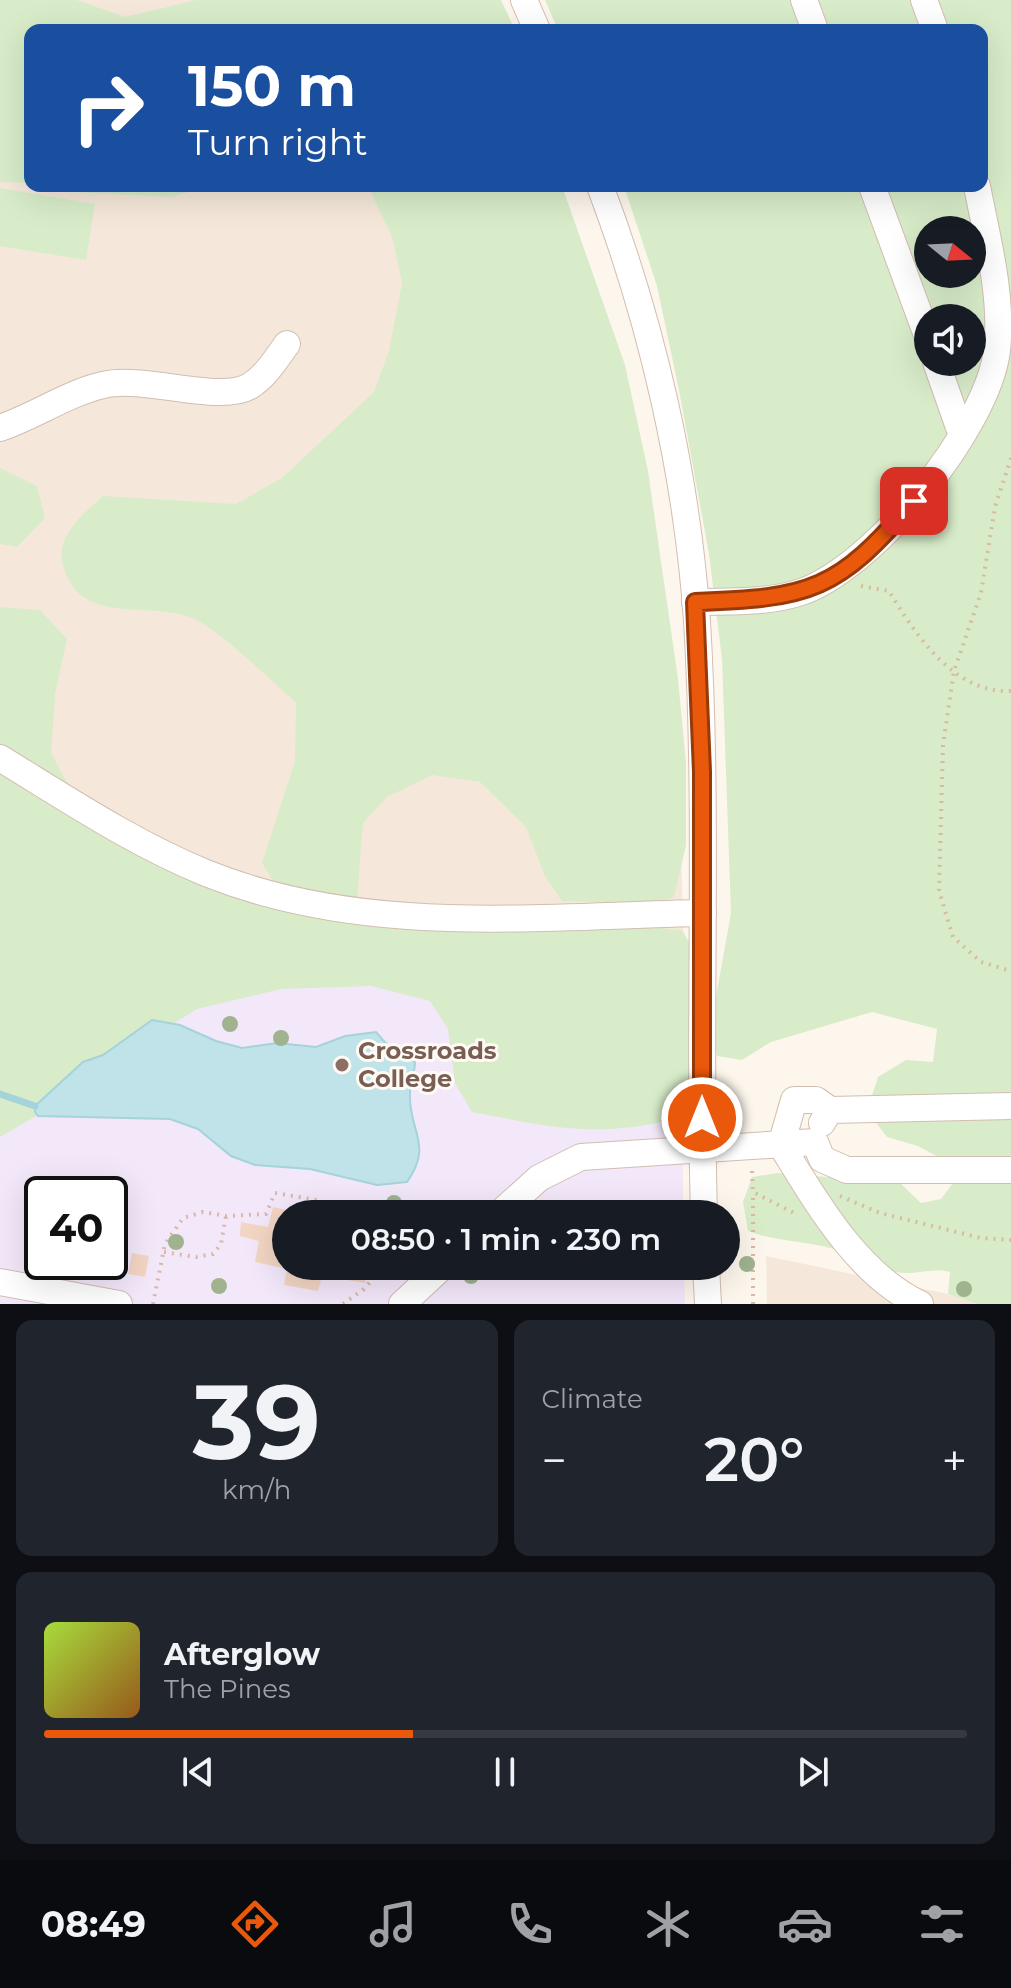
<!DOCTYPE html>
<meta charset="utf-8">
<style>
:root{--surface:#171b24;--page:#20242c;--text:#f1f3f6;--muted:#9ea1a6;--line:#363941;--accent:#ea580c}
body{margin:0;font-family:Montserrat,sans-serif;background:var(--page);color:var(--text);height:100vh;display:flex;flex-direction:column;font-size:30px;white-space:nowrap}
*{box-sizing:border-box;margin:0}
p{font-size:26px;color:var(--muted)}
.icon{flex:none;width:44px;height:44px;fill:none;stroke:currentColor;stroke-width:2;stroke-linecap:round;stroke-linejoin:round}
.map{position:relative;height:1304px;overflow:hidden}
.panel{display:flex;flex-direction:column;gap:16px;padding:16px;background:#0d0f14;flex:1}
.panel>*{flex:none}
.guide{position:absolute;left:24px;top:24px;width:964px;height:168px;border-radius:16px;box-shadow:0 8px 32px #0002;background:#1a4fa0;color:#fff;overflow:hidden}
.needle{width:52px;rotate:108deg}
.controls{position:absolute;left:914px;top:216px;display:grid;gap:16px}
.controls a{display:grid;place-items:center;width:72px;height:72px;border-radius:50%;background:var(--surface);box-shadow:0 8px 32px #0002;font-size:40px}
.speed{position:absolute;left:24px;top:1176px;display:flex;gap:16px;font-size:40px;font-weight:700;text-align:center}
.speed>*{display:grid;place-content:center;width:104px;height:104px;border-radius:50%;background:var(--surface);box-shadow:0 8px 32px #0002;line-height:1}
.speed .limit{border:4px solid #111;border-radius:12px;background:#fff;color:#111}
.pin{position:absolute;display:grid;place-items:center;width:68px;height:68px;color:#fff;margin:-34px;border-radius:16px;box-shadow:0 4px 12px #0006}
.me{position:absolute;width:88px;margin:-44px;rotate:0deg;stroke-linejoin:round;filter:drop-shadow(0 0 6px #0008)}
.turn{display:flex;align-items:center;gap:28px;height:168px;padding:0 32px;font-size:36px}
.turn .icon{width:104px;height:104px;stroke-width:2.5}
.turn b{display:block;font-size:56px;line-height:68px}
.big{font-size:60px;font-weight:600;line-height:1.1}
.panel .widget{flex:1;display:flex;flex-direction:column;justify-content:center;gap:12px;min-width:0;padding:0 28px;border-radius:16px;background:var(--page)}
.panel .dial{align-items:center;gap:0}
.dial b{font-size:104px;line-height:1}
.song{display:flex;align-items:center;gap:24px}
.cover{width:96px;height:96px;border-radius:12px;background:linear-gradient(135deg,hsl(80 70% 55%),hsl(30 70% 35%))}
.played{height:8px;border-radius:4px;background:linear-gradient(90deg,var(--accent) 40%,var(--line) 40%)}
.keys{display:flex;justify-content:space-around;direction:ltr}
.heat{display:flex;justify-content:space-between;align-items:center;font-size:44px;direction:ltr}
.panel .tiles{flex:1;display:grid;gap:16px;grid-template-columns:1fr 1fr}
.widget:last-child{grid-column:span 2}
.trip{position:absolute;left:272px;top:1200px;width:468px;height:80px;border-radius:40px;background:var(--surface);box-shadow:0 8px 32px #0002;font-weight:600;line-height:80px;text-align:center}
.dock{display:flex;height:128px;justify-content:space-around;align-items:center;background:#090b0e;color:var(--muted)}
.dock .icon{width:56px;height:56px}
.dock .active{color:var(--accent)}
.dock b{font-size:36px;color:var(--text)}
.map>svg:first-child{display:block}
</style>
<div class="map">
<svg width="1011" height="1304" viewBox="0 0 1011 1304">
<rect width="100%" height="100%" fill="#fdf6ec"/>
<!-- residential -->
<g fill="#f5e8da">
<path d="M0,0h489l-459,30v156h454l194,509 5,236 -266,6 -127,-19 -290,-136z"/>
<path d="M766,1256l182,38 29,10h-210z"/>
</g>
<!-- education -->
<path fill="#f3e8fa" fill-rule="evenodd" d="M0,782l144,85 209,65 330,-1v283h-397v52h398l1,38h-685zM42,1194h68v68h-68z"/>
<!-- green -->
<g fill="#d8ecc9" fill-rule="evenodd">
<path d="M0,0h77l48,17 71,-17h305l14,30h-485v153l-30,-1z"/>
<path d="M545,0h466v1304h-34l-29,-10 2,-22c-17,-4 -28,1 -44,1 -24,-1 -44,-13 -66,-22 -30,-11 -60,-8 -92,-20l-5,-29 9,-25 25,-4 123,10 21,20 20,-4 12,-16 2,-17 -37,-20 -31,-9 -20,-26 11,-34 28,-17 27,2 4,-33 -65,-17 -101,30 -29,18 -25,-4 -6,-31 20,-112 -9,-254 -13,-105 -30,-164 -22,-104 -33,-100h358v-156h-424zM928,230h44v44h-44zM928,318h44v44h-44z"/>
<path d="M43,186h164l-35,11 -100,-5z"/>
<path d="M368,186h194l63,179 23,106 30,208 8,84v82l-12,52 -19,7 -93,-3 -17,-25 -19,-49 -46,-45 -48,-7 -45,22 -24,26 -6,76 -29,-2 -54,-15 -12,-19 33,-102 1,-59c-27,-22 -76,-73 -106,-85 -45,-16 -110,9 -127,-51 -8,-31 20,-51 40,-70l133,8 46,-26 92,-86 15,-41 13,-68 -10,-46z"/>
<path d="M0,188l95,16 -9,56 -86,-14z"/>
<path d="M0,468l37,18 8,32 -28,29 -17,-3z"/>
<path d="M0,607l40,3 27,29 -12,56 -4,58 39,72 159,76 67,17 98,12 232,-4 37,5 9,18 -1,143 -13,26c-80,21 -128,9 -206,-6l-17,-29 -7,-54 -18,-28 -59,-15 -90,3 -84,20 -75,47 -58,44 -64,37z"/>
</g>
<!-- water -->
<path fill="#bfe3e8" stroke="#a5d3da" stroke-width="2" d="M152,1020l28,5 36,16 26,7 35,-5 39,4 29,-11 31,-4 15,17 16,4 8,9c0,11 -5,20 -5,31 -2,38 24,51 -3,89l-30,3 -67,-16 -55,-4 -24,-9 -33,-27 -28,-10 -132,-3 -3,-4v-6l48,-44 20,-7z"/>
<g fill="none" stroke-linecap="round" stroke-linejoin="round">
<!-- stream -->
<path stroke="#a5d3da" stroke-width="7" d="M0,1094l35,12"/>
</g>
<!-- building -->
<g fill="#f3d5c3">
<path d="M273,1207l27,6 -14,1v52h83l-4,17 -43,-7 -4,15 -34,-6 3,-16 -32,-7 4,-21 -19,-5 1,-14 27,5z"/>
<path d="M132,1253l17,3 -4,21 -17,-3z"/>
</g>
<g fill="none" stroke-linecap="round" stroke-linejoin="round">
<!-- minor casing -->
<g stroke="#d1beb0" stroke-width="28">
<g id="minor">
<path d="M524,0l13,30"/>
<path d="M804,0l11,30"/>
<path d="M924,0l11,30"/>
<path d="M600,186c52,137 87,289 97,435 12,198 1,396 7,593"/>
<path d="M872,186l56,152"/>
<path d="M936,362l25,71"/>
<path d="M0,428c35,-12 68,-35 103,-43 42,-10 117,19 147,1 16,-10 26,-27 37,-42"/>
<path d="M695,602c34,-1 71,1 103,-9 75,-23 190,-166 199,-243 6,-54 -10,-112 -20,-164"/>
<path d="M0,758c67,41 133,85 206,115 158,64 331,43 497,40"/>
<path d="M830,1110l-14,-10h-22l-13,45c36,58 76,129 139,159"/>
<path d="M822,1123l8,-13 181,-4"/>
<path d="M499,1214l40,-36 42,-21 234,-15 7,17 25,11h164"/>
<path d="M706,1266l2,38"/>
<path d="M0,1282l119,22"/>
<path d="M402,1304l41,-38"/>
</g>
</g>
<!-- path -->
<g stroke="#d9b8a5" stroke-width="4" stroke-dasharray="2 6" stroke-linecap="butt">
<path d="M1011,458l-16,49 -14,86 -27,78 -11,74 -4,146 14,46 28,25 30,9"/>
<path d="M861,586l28,5c26,43 65,103 122,100"/>
<path d="M752,1171l1,21 41,21"/>
<path d="M840,1196l40,17 101,25 30,2"/>
<path d="M164,1252l32,5 17,-3 8,-10 5,-28"/>
<path d="M153,1304l12,-60 18,-26 20,-6 23,4 40,-2 9,-21 42,7 38,14"/>
<path d="M343,1304l21,-15 20,-23"/>
<path d="M753,1304v-112"/>
</g>
<!-- minor -->
<use href="#minor" stroke="#fff" stroke-width="26"/>
</g>
<!-- trees -->
<g fill="#a0b28e">
<circle cx="230" cy="1024" r="8"/>
<circle cx="281" cy="1038" r="8"/>
<circle cx="394" cy="1203" r="8"/>
<circle cx="176" cy="1242" r="8"/>
<circle cx="747" cy="1264" r="8"/>
<circle cx="119" cy="1269" r="8"/>
<circle cx="471" cy="1276" r="8"/>
<circle cx="219" cy="1286" r="8"/>
<circle cx="964" cy="1289" r="8"/>
</g>
<g fill="none" stroke-linecap="round" stroke-linejoin="round">
<!-- route casing -->
<g stroke="#983908" stroke-width="20">
<path id="route" d="M702,1118v-346l-7,-170c116,-4 142,-11 219,-101"/>
</g>
<!-- route -->
<use href="#route" stroke="#ea580c" stroke-width="14"/>
</g>
<!-- markers -->
<circle fill="#8d6e63" stroke="#fffaf3" stroke-width="3" cx="342" cy="1065" r="8"/>
<g text-anchor="middle" stroke-width="6" stroke-linejoin="round" paint-order="stroke">
<!-- education labels -->
<g font-size="24" font-weight="bold" fill="#785e54" stroke="#fffaf3" text-anchor="start">
<text x="358" y="1059">Crossroads<tspan x="358" dy="28">College</tspan></text>
</g>
</g>
</svg>
<div class="controls">
<a><svg class="needle" viewBox="-14 -14 28 28"><path d="M0-13l5 13h-10z" fill="#e53935"/><path d="M0 13l5-13h-10z" fill="#9ea1a6"/></svg></a>
<a><svg class="icon" aria-label="sound" viewBox="0 0 24 24"><path d="M4 9h4l5-4v14l-5-4H4zM17 9q2 3 0 6"/></svg></a>
</div>
<div class="speed"><div class="limit">40</div></div>
<div class="pin" style="left:914px;top:501px;background:#d93025"><svg class="icon" aria-label="arrive" viewBox="0 0 24 24"><path d="M6 21V4h12l-3 4 3 4H6"/></svg></div>
<svg class="me" style="left:702px;top:1118px" viewBox="-20 -20 40 40"><circle r="17" fill="#ea580c" stroke="#fff" stroke-width="3"/><path d="M0-11L8 9 0 5-8 9z" fill="#fff"/></svg>
<div class="trip">08:50 · 1 min · 230 m</div>
<div class="guide">
<div class="turn"><svg class="icon" aria-label="right" viewBox="0 0 24 24"><path d="M7 20v-9h11M14 6l5 5-5 5"/></svg><div><b>150 m</b>Turn right</div></div>
</div>
</div>
<section class="panel">
<div class="tiles">
<div class="widget dial"><b>39</b><p>km/h</p></div>
<div class="widget"><p>Climate</p>
<div class="heat"><a>−</a><b class="big">20°</b><a>+</a></div>
</div>
<div class="widget">
<div class="song"><i class="cover"></i><div><b>Afterglow</b><p>The Pines</p></div></div>
<div class="played"></div>
<div class="keys"><svg class="icon" aria-label="previous" viewBox="0 0 24 24"><path d="M18 5L8 12l10 7zM5 5v14"/></svg><svg class="icon" aria-label="pause" viewBox="0 0 24 24"><path d="M8 5v14M16 5v14"/></svg><svg class="icon" aria-label="next" viewBox="0 0 24 24"><path d="M6 5l10 7-10 7zM19 5v14"/></svg></div>
</div>
</div>
</section>
<nav class="dock">
<b>08:49</b>
<svg class="icon active" aria-label="directions" viewBox="0 0 24 24"><path d="M12 3l9 9-9 9-9-9zM9 14v-3h6M13 9l2 2-2 2"/></svg>
<svg class="icon" aria-label="music" viewBox="0 0 24 24"><path d="M9 18V5l10-2v13"/><circle cx="6" cy="18" r="3"/><circle cx="16" cy="16" r="3"/></svg>
<svg class="icon" aria-label="phone" viewBox="0 0 24 24"><path d="M5 4h4l2 5-3 2q2 4 5 5l2-3 5 2v4C11 20 4 13 5 4z"/></svg>
<svg class="icon" aria-label="climate" viewBox="0 0 24 24"><path d="M12 3v18M4 7l16 10M4 17L20 7"/></svg>
<svg class="icon" aria-label="car" viewBox="0 0 24 24"><path d="M5 17H2v-5l4-1 3-4h7l3 4 3 1v5h-3M9 17h6M6 11h13"/><circle cx="7" cy="17" r="2"/><circle cx="17" cy="17" r="2"/></svg>
<svg class="icon" aria-label="filters" viewBox="0 0 24 24"><path d="M4 7h16M4 17h16"/><circle cx="9" cy="7" r="2"/><circle cx="15" cy="17" r="2"/></svg>
</nav>
